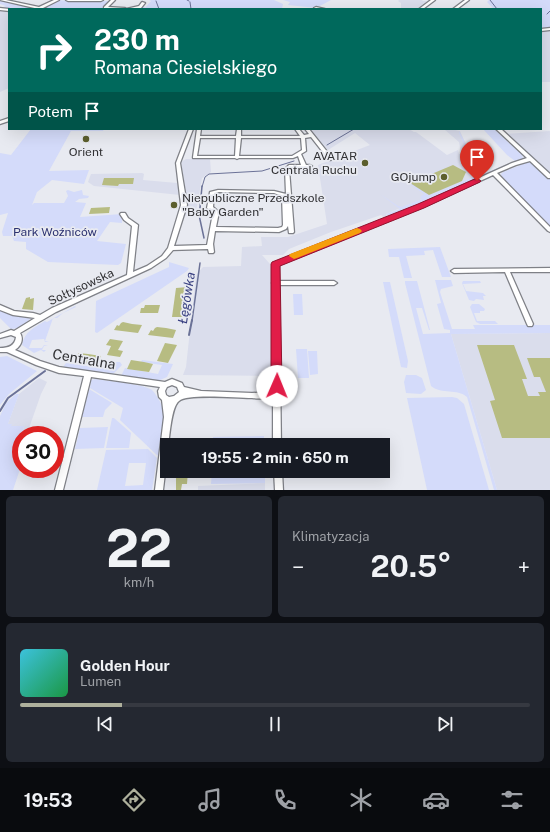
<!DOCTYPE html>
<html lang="pl">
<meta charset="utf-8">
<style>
:root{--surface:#171b24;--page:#242831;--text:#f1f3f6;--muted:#9ea1a6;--line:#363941;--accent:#aeb09c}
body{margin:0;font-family:"Public Sans",sans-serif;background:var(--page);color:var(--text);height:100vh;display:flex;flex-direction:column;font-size:15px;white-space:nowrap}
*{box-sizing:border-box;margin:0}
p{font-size:13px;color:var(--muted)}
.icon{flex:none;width:22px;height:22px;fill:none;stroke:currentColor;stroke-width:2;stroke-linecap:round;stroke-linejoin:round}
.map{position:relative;height:490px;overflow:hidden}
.drawer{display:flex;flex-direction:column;gap:6px;padding:6px;background:#0d0f14;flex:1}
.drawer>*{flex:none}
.top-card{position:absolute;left:8px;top:8px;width:534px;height:122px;border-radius:0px;box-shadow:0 4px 16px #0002;background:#00695c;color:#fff;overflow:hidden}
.speed{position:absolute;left:12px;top:426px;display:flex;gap:8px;font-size:20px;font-weight:700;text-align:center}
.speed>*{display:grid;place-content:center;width:52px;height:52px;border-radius:50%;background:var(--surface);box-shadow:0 4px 16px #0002;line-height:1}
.speed .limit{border:6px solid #d22;background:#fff;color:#111}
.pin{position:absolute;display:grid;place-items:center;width:34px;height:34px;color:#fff;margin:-41px -17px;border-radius:50% 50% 50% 0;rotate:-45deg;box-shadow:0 0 4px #0007}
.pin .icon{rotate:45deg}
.me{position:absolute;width:44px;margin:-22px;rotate:1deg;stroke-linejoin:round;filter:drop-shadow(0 0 3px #0008)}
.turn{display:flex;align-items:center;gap:14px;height:84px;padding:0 20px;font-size:18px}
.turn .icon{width:52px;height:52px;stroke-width:2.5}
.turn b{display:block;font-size:28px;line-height:34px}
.then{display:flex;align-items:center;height:38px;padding:0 20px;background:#0003;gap:8px;font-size:15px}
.big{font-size:30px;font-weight:700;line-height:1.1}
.drawer .tile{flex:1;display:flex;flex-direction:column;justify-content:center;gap:6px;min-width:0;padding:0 14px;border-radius:6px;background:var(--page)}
.drawer .dial{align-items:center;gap:0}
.dial b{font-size:52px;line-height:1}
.song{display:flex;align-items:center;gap:12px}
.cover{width:48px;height:48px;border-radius:6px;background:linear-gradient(135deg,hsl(190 70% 55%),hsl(140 70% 35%))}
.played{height:4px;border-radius:2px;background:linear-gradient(90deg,var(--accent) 20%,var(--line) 20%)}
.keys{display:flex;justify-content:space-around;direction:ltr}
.heat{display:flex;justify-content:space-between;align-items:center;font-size:22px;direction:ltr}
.drawer .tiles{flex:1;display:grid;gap:6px;grid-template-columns:1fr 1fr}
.tile:last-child{grid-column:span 2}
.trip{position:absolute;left:160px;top:438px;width:230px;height:40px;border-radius:0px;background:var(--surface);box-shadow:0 4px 16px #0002;font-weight:700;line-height:40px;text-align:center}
.tab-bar{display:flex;height:64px;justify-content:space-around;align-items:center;background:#090b0e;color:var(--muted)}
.tab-bar .icon{width:28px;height:28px}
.tab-bar .active{color:var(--accent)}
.tab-bar b{font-size:18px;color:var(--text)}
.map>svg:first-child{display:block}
</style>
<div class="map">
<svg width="550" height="490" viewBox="0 0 550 490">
<rect width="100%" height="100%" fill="#e8eaf1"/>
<!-- built -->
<g fill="#daddec">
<path d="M399,0h24l-1,1h5l-10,8h-10l-6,-1v-5l-3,-2z"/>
<path d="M0,10l9,1v77l-9,4z"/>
<path d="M544,31h6v51h-9v-50z"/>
<path d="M309,129h100l5,3h2l31,23 11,-5 1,4h2l-2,-12 -14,-12h10l5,1 20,44 -94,39 2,2 -4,1 -3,-2 -50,17 -42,17 -6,6h-21l8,9 1,8 1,104 -89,-1 3,-8 10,-92 7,-8 38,-1 1,-19 20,-1 -1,-9h27l39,-13 -9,-59 52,-20 -15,-12 -27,17z"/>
<path d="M550,131v43l-44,-40z"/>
<path d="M186,159h24l1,13 -9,6 -7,39 -11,-1 3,-18 -6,-36z"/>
<path d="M142,173l2,1 -1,6 34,3 3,12 -86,-9 -6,-4 3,-8z"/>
<path d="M550,333v157h-53l-46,-156z"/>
<path d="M39,378l8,4 -6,12 -13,37h-5l1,-4 -13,-1 -3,-2 11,-30z"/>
<path d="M265,483v7h-67v-4z"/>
</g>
<!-- green -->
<g fill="#d4dbfa" fill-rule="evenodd">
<path d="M0,0l40,9 18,-9 23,2 28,-1 -7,7 4,1h-97v3l-6,-1 3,-1 -5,-2 5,-2 -6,-2z"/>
<path d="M149,0h125l9,4 -1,5h-145l7,-3 1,2 6,-7z"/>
<path d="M283,0h48l-15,8 -28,-3 2,-3z"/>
<path d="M489,0h61v29l-9,-1v-19h-47l-7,-7z"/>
<path d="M31,129h73l-1,2h-32l-22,40 40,-1 -5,14 -32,-4 -15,12 -5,13 2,-2h30l4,-7 -2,-5 2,-1 6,2 8,-2 1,5 6,1 -1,2 -9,1 -4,3 11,1 -6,14 42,-3v9l-12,-1 -13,19 29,3 -5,19 -3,2 -70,-3 -22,-13v-7l-12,-1 -2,-5h-9l-1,-4 6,-19 -8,2v-62l11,2z"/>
<path d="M475,129h19l28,26 1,3 -134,58 -3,-2 14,-5 -20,-15 18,12 4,1 20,-8 -2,-2 4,-3 -17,-12h2l40,-16 -38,17 18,12 49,-20 -19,-42v-2l22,44 34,-14 -8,-6 -24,-26z"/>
<path d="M528,162l4,1 18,16v49l-48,-50 -1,-4 2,-2z"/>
<path d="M440,247l11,30h-9l-9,-27 -9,1 1,4 -19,1 6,22h-8l-5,-21h-10l-1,-8z"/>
<path d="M169,262l20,6 -2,3 -90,62 -2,-1 1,-31 73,-34z"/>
<path d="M435,280h16l2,6 -12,3 -1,3 12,37h23l-2,-4h77v8l-99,1 46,156h-3l-27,-93c-10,-9 -25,-2 -36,-11l-26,-103v-2h12l13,49h-1l-7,-22h-6l7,26 27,-1v-3l-6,-1 -7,-25 4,-1z"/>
<path d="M463,281h17l1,2 -18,1 3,7 17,2 3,3h-3l1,4 -8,-1 -2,2 -5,-1 -7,-17z"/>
<path d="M383,282h7l18,79 -1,7 -6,-1z"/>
<path d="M293,294h9l1,21h-9z"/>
<path d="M472,304h7l6,5 -1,2h-4v2h-6l3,8h18l3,3h-18l-4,-2 -6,-15z"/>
<path d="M75,306l1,1 -13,6 -6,5h-4l-8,23 4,1h-4l-1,-3 -12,1 -3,8h13l2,-3h4l-4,1 -2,4h4l-2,2 -3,-2 -7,3 -12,-8c3,-14 12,-17 23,-24l2,1z"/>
<path d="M0,309l14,7h20l-15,12 -8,1 -11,-11z"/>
<path d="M296,349h11l2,29h-11z"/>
<path d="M308,351h9l1,23 -8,1z"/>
<path d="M7,356l30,15 -28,23 -9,11v-48z"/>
<path d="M105,360l6,1 -6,5 4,2 5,-6h6l2,3 -9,9 -50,-7 3,-4 34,5z"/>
<path d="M142,360l31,4 -6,13 -9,4 -37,-5 4,-8 33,6 4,-9 -21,-3z"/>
<path d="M406,375h10l6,3 4,12 -5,4 -15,-1 -2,-11z"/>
<path d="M96,379c11,2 48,5 56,11 4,4 10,14 11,19l2,1 -6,47 -39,-37 3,-12 -33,-20 1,-8z"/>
<path d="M89,389l23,14 -7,7 -2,7h-21z"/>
<path d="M16,394h3l-11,30h4l-1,2h13l-1,5h9l-1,4h-10v31l-8,24h-13v-74l6,-13z"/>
<path d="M452,397l5,1 7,6 25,86h-62l-20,-92z"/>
<path d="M112,418h2l17,15 -2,15h-23z"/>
<path d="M108,427l-4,21 -29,1 5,-21z"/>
<path d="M264,436v9h-51v-8z"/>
<path d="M148,449l9,9 -5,32h-55l9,-40zM129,463h17l-3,22 -18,1z"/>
<path d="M212,471h53v12l-54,1z"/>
</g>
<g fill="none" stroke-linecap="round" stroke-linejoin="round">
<!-- stream-far2 -->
<g stroke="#6b7297" stroke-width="1">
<path d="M187,0l2,1"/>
<path d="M490,0l7,9"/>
<path d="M156,1l3,8"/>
<path d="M190,2l1,7"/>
<path d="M547,14l3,-3"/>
<path d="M327,145l27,-16"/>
<path d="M202,187l3,-10 4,-3 53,-3 32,-10"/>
</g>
<!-- stream-far1 -->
<g stroke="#6b7297" stroke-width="1.5">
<path d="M200,208l2,-22"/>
<path d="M199,215l5,23"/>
<path d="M192,321l8,-58"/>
</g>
<!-- stream -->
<g stroke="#6b7297" stroke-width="2">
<path d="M189,335l3,-15"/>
<path d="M0,411l8,-13 37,-27"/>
</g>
</g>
<!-- building -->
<g fill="#b7bc82">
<path d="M453,165l13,7 -4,9 -33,14 -19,-12z"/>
<path d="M104,178h30l-1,6h-14l-1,2 -16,-1z"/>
<path d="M110,207l-1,6 -20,1 2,-6z"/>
<path d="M188,287l-4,30h-12l4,-29z"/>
<path d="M30,297v2l4,-1 -1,12 -11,-1 4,-11z"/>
<path d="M145,305h15l-2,8h-18l1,-5h3z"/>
<path d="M123,322l9,2 10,1 -4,8 -24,-3 3,-5 2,1 2,-3z"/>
<path d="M157,327l9,1 10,2 -3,8 -25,-3 3,-5 2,1 2,-3z"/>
<path d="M110,339l13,2 -5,9 5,1 -3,6 -13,-2 4,-9 -5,-1z"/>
<path d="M165,343l12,2 -9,18 -11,-2z"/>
<path d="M477,345h37l13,34h-5l6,17h12l-2,-4h8l-6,-15h-6l-7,-19h23v80h-48l-12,-37 5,-1z"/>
<path d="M79,353l9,1 13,2 -5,9 -24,-4z"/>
<path d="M131,360l13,2 9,2 -4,8 -22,-3z"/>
<path d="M176,471h12l-1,13h-5l-1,6h-5z"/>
</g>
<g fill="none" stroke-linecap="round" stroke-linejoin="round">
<!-- minor casing -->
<g stroke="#7f8187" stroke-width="2.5">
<g id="minor">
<path d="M0,0h6l33,7 15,-7h5l-16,8 4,1h-8z"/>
<path d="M66,0h37l-2,1h-33z"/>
<path d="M111,0h4l-7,7 17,1 1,1 13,-3 3,-4 3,1 -4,5 -7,1h-30v-2z"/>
<path d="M431,0h4l-12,9h-4z"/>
<path d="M465,0h4l-12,9h-4z"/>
<path d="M316,7l9,2h-10l-1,-1z"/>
<path d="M0,8l9,1v2l-9,-1z"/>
<path d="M550,28v2l-9,1v-2z"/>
<path d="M9,118v3l-9,3v-3z"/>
<path d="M189,129h4l-13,34 7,42 -13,41 33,-1 6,-32 -6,-5 3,-16 8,-2 56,1 12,3 -1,-25 4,-4h12l-3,-9 -5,2h-54l-2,1 -2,-1h-42v-1l4,-28h4l-1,7h36l1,-7h4v7h59l-5,-7h4l5,6 5,-1 -4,-5h4l24,30 -2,1h-2l-18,-23 -6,1 1,13 -5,3 5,11h4l2,1 -2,1h-18l-3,2 5,63 -1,1h-4l-1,-7 -2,3 -7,3 -64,-1 -2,13 1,8 -1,1h-4l-1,-4 -35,1 -7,8 -15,10 -95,44 -36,21c4,6 1,13 -5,17l25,11 19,6 106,15 7,-3 10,4 2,4 17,4 51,2 21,-1v-108l-1,-1 1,-1v-18l1,-1 145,-58 93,-42 15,-5 -31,-29h5l49,45v4h-2l-18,-17 -14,4 -19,8 53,54v5l-2,-1 -55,-56 -70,32 -144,58v16h55l3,2 -3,2h-55l2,160h-8v-47c-7,0 -14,1 -21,0 -14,0 -65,-5 -73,3 -8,6 -9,34 -11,44h-1v11l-4,34h-8l9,-73 -2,-17 -3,-3 -1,-6 2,-4 -69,-10 -28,113h-8l29,-114 -25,-3 -23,-8 -29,-13h-7v-4c8,0 15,-2 16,-11l-5,-2 -11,3v-4l11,-4 3,1 21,-13 -22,-3 -13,-5v-5l14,6 19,2 7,2 12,-7 75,-33 5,-49 -8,-6 -4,-6 1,-1h4l3,5 10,7 -5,47 14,-6 15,-10 6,-8 13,-43 -5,-42zM200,138h36l-1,18h-38zM241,138h60l1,12 -10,6h-53zM218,192l56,1 8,3 1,29 -1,2 -4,1 -62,-1 3,-15 -6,-5 1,-13zM172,385l5,2 2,5 -5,4 -5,1 -3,-2 -1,-4 2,-4z"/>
<path d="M550,268v4h-40l23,52 -1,2h-4l-1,-2 -22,-52 -51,1 -3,-2 3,-2z"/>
<path d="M274,471h8l1,19h-8z"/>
</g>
</g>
<!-- minor -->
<use href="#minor" fill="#fff" fill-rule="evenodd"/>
</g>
<!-- route -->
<path fill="#e11d48" stroke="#92132f" d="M477,178l4,3 -1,1 -56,26 -144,58 2,120 -1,4 -4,1 -4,-1 -2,-4v-122l1,-2 146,-58z"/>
<!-- slow -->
<path fill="#f59e0b" d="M357,228l3,1 2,2 -2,2 -63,25 -3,1 -5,-3 1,-2z"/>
<!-- markers -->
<g fill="#5c5f2d" stroke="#e8eaf1" stroke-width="1.5">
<circle cx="86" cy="139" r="4"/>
<circle cx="365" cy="163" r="4"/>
<circle cx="444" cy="177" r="4"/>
<circle cx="174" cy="205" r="4"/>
</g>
<g text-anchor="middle" stroke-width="3.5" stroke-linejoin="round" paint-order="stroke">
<!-- poi labels -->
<g font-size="12" fill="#323235" stroke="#e8eaf1" text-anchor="end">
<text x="86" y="156" text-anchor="middle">Orient</text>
<text x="357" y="160">AVATAR<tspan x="357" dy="14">Centrala Ruchu</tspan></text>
<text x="436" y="181">GOjump</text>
<text x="182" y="202" text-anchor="start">Niepubliczne Przedszkole<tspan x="182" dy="14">"Baby Garden"</tspan></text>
</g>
<!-- park labels -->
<g font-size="12" fill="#2c3271" stroke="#e8eaf1">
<text x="55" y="236">Park Woźniców</text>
</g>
<!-- street labels -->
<g font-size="12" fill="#323235" stroke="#e8eaf1">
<text transform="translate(81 287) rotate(-25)" y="4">Sołtysowska</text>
</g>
<!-- water labels -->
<g font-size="13" font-style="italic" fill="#394081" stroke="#e8eaf1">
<text transform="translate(186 298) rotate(-81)" y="5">Łęgówka</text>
</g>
<!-- near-street labels -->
<g font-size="14" fill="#323235" stroke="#e8eaf1">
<text transform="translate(84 359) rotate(10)" y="5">Centralna</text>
</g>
</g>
</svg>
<div class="speed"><div class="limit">30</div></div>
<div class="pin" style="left:477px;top:181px;background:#d93025"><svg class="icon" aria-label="arrive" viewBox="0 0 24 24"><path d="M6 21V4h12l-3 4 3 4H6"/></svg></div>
<svg class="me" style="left:277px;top:386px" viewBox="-20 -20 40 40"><circle r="19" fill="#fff"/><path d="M0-13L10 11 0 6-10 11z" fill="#e11d48"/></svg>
<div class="trip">19:55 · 2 min · 650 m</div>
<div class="top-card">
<div class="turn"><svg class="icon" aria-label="right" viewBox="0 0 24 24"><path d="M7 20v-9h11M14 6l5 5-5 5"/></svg><div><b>230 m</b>Romana Ciesielskiego</div></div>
<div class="then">Potem<svg class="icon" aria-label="arrive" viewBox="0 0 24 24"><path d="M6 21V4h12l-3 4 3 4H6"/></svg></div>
</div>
</div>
<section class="drawer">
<div class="tiles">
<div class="tile dial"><b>22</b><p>km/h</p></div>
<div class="tile"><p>Klimatyzacja</p>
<div class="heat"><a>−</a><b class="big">20.5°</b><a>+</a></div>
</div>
<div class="tile">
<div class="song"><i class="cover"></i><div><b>Golden Hour</b><p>Lumen</p></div></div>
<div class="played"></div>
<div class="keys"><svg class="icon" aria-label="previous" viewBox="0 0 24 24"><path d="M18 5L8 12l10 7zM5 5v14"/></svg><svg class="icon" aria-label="pause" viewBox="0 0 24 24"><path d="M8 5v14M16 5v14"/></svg><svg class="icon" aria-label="next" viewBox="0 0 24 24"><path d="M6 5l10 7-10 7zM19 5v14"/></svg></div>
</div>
</div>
</section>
<nav class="tab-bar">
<b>19:53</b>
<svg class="icon active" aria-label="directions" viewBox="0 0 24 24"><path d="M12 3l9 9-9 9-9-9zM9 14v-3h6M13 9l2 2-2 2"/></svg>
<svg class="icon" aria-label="music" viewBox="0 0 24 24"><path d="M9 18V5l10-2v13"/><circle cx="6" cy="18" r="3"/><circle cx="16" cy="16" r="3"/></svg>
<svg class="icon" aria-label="phone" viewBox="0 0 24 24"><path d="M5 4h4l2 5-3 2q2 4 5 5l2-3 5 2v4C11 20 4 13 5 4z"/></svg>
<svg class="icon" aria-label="climate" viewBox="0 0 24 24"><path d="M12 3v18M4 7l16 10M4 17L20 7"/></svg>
<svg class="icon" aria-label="car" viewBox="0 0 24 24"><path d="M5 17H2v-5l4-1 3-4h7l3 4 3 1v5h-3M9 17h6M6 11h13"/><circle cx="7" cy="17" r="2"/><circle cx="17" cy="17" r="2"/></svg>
<svg class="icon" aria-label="filters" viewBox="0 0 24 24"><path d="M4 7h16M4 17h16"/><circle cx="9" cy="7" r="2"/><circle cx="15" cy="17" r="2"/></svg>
</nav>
